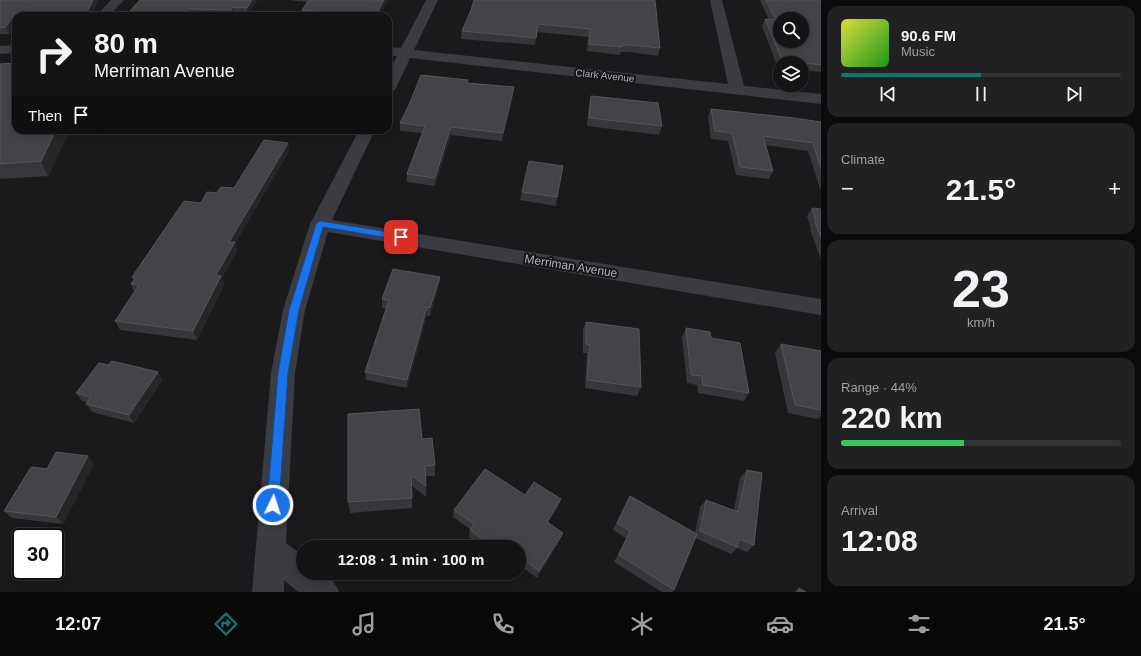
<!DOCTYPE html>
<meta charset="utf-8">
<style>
:root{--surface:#141416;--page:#212123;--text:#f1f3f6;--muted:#9d9ea1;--line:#333335;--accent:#0f766e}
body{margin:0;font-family:Arial,sans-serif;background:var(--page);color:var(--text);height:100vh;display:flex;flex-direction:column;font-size:15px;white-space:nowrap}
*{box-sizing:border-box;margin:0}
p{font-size:13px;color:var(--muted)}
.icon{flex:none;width:22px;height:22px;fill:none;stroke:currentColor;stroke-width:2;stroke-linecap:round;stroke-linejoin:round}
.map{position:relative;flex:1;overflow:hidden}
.details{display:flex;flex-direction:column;gap:6px;padding:6px;background:#0b0b0c;width:320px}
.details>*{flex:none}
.guide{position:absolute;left:12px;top:12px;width:380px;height:122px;border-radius:12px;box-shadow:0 2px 10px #0003,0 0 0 1px var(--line);background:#141416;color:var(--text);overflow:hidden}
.tools{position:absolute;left:773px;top:12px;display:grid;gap:8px}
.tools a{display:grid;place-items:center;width:36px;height:36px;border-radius:50%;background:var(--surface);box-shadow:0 2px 10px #0003,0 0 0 1px var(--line);font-size:20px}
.speed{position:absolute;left:12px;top:528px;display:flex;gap:8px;font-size:20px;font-weight:700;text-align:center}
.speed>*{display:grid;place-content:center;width:52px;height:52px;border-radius:50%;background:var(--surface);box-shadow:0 2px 10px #0003,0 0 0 1px var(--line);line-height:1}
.speed .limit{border:2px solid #111;border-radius:6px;background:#fff;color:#111}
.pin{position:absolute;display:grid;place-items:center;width:34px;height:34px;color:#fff;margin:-17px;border-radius:8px;box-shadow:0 2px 6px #0006}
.me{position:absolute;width:44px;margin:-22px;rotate:4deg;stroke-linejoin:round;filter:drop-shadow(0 0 3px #0008)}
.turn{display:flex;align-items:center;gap:14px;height:84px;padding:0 16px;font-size:18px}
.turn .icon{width:52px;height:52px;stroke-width:2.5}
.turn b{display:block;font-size:28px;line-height:34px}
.then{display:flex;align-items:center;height:38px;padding:0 16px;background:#0003;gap:8px;font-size:15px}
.big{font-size:30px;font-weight:700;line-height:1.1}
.details .widget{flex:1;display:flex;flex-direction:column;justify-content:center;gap:6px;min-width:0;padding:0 14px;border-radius:12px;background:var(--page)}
.details .dial{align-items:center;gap:0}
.dial b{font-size:52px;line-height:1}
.song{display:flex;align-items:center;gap:12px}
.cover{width:48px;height:48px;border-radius:6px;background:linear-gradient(135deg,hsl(60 70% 55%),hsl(120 70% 35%))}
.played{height:4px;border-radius:2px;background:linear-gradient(90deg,var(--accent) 50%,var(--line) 50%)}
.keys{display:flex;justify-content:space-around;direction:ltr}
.heat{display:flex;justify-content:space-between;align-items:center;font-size:22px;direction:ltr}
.charge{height:6px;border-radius:3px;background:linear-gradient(90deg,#34c759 44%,var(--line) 0)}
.trip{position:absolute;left:296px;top:540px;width:230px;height:40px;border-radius:20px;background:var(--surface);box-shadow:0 2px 10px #0003,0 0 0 1px var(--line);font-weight:700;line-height:40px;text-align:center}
.menu{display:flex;height:64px;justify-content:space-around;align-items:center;background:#080809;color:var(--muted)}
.menu .icon{width:28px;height:28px}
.menu .current{color:var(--accent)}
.menu b{font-size:18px;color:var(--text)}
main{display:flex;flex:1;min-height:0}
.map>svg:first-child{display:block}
</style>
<main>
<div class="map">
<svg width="821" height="592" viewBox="0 0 821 592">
<rect width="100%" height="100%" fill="#1a1a1d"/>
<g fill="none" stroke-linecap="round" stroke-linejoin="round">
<!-- minor -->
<g fill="#3b3c41" fill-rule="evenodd">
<path d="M111,0h13l-15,16h-13z"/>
<path d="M426,0h12l-24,50 314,34 -18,-84h12l22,86 77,8v10l-411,-46 -14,30 -3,3 -5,2v-20l9,-17 -9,-1v-8l13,1z"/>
<path d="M16,45v8l-16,1v-8z"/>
<path d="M359,130h16l-43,90 489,79v16l-493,-83 -23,78 -10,63 -9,170 17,13v17c20,0 27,-1 36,19h-41l-14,-12v12h-32l19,-219 12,-63 27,-86z"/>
</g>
</g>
<!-- wall -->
<g fill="#37363a">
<path d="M0,0h99l-9,16h-74v6l-7,12h-9z"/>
<path d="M140,0h117l-9,14h-14l-1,2 -43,-1 -1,1h-59l-1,-4z"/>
<path d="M289,0h99l-9,16h-77v-6l5,-7 -1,-1z"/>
<path d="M655,0l5,48 -2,8 -29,-4h-8l-1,3 -33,-4 1,-14 -51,-5 -2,13 -74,-6 1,-8z"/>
<path d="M760,0h60l1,2v70l-19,-2v-7h-22v5h-2l-16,-42 3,-7 4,1z"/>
<path d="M0,64l16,66h54l-22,46 -48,3z"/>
<path d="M468,80v3l46,4 -1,8 -11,46 -51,-6 -16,51 -28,-4v-8l15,-41 -22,-2v-8z"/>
<path d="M591,96l71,30 -3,9 -72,-9 2,-22z"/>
<path d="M711,109l110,13v70l-13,-41 -43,-6 8,26 -4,8 -33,-4 -8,-34 -17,-2 -3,-22z"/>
<path d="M289,151l-54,93 2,7 -15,27 2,7 -27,55 -77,-10 -5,-9 19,-29 -3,-8 3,-4 -2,-3 69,-74 15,-10 18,-5z"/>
<path d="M522,192l35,5 -1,9 -36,-6z"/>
<path d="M812,208l9,1v50l-11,-29 1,-1 -4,-13z"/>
<path d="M440,277l-1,9 -9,30h-3l-20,72 -41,-8 -1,-8 22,-63 -5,-1v-9z"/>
<path d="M586,322l55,65 -4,9 -52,-8 2,-35h-4v-23z"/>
<path d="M686,328l25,10 38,55 -5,8 -46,-8 -1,-8 -10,-2 -5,-46z"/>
<path d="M781,344l40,7v65l-3,3 -30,-6 -13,-60z"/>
<path d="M108,365l50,7 4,8 -28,43 -42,-11 -6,-8 1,-2 -5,-1 -6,-8z"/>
<path d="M422,439l13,26v11h-9v21l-14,-11v22l-62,5 -2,-11z"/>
<path d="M94,464l-31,60 -51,-6 -8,-7 43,-42z"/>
<path d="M747,470l7,75 -7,7 -10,-4 -6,6 -36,-16 -21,52 -2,2h-10l-48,-30 12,-24 -13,-8 17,-34 65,38 5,-27 6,-7 28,10 6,-32z"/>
<path d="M525,495l33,12 -10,16 12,17 -23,38 -18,-13v-18h-36l-14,-10 1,-8 -17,-12 1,-7z"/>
<path d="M799,588l7,4h-12z"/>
</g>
<!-- shaded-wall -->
<g fill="#262528">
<path d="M93,0h6l-9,16h-2l-1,-4z"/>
<path d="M252,0h5l-9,14 -1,-6z"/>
<path d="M384,0h4l-9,16h-4z"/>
<path d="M233,7l1,7 -2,2 -1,-6z"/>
<path d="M188,9l2,6 -1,1h-5l-1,-1z"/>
<path d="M14,14l2,4v4l-7,12 -3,-7z"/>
<path d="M514,87l-1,8 -11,46 1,-8z"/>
<path d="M451,127v8l-16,51v-8z"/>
<path d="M56,130h14l-22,46 -7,-15z"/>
<path d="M99,130h7l-4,9z"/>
<path d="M288,143l1,8 -54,93 2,7 -15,27 2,7 -27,55 -4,-9 36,-89z"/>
<path d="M440,277l-1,9 -9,30v-8z"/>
<path d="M427,307v9l-20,72v-8z"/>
<path d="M158,372l4,8 -28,43 -5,-8z"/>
<path d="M88,456l6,8 -31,60 -7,-7z"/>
<path d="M561,499l-3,8 -14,22 3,-7z"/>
<path d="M563,533l-3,7 -23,38 2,-7z"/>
</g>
<!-- building -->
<g fill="#444348" stroke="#54545a" fill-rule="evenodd">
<path d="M0,0h93l-6,12 -73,2 -8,13 -6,1z"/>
<path d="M140,0h112l-5,8 -14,-1 -2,3 -43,-1 -5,6 -54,-3z"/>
<path d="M309,0h75l-9,16h-40l3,-3 -36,-3z"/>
<path d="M474,0h181l5,48 -29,-3h-9v2l-33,-3 1,-15 -52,-5 -2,14 -74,-7 9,-21z"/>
<path d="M766,0h54l1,2v63l-39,-5 -17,-41 11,1zM780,19h22v22h-22z"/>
<path d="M16,63v67h40l-15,31 -41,3v-100z"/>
<path d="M421,75l47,5 -1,3 47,4 -11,46 -52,-6 -16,51 -28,-4 18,-48 -25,-3 9,-18z"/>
<path d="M591,96l67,7 4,23 -73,-8z"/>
<path d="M711,109l83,9 27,4v47l-8,-26 -50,-7 10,35 -33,-4 -8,-34 -17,-2z"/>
<path d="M264,140l24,3 -59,99h6l-19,33 5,1 -28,55 -78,-10 24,-36 -8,-1 4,-6 -3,-1 52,-76 17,2 6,-11 9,1 5,-6 13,1z"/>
<path d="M529,161l34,5 -6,31 -35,-5z"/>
<path d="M812,208l9,1v29l-6,-16h1z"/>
<path d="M393,269l47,8 -10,31 -3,-1 -20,73 -42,-8 24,-72 -7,-1z"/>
<path d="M586,322l53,7 2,58 -54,-7 3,-35 -4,-1z"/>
<path d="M686,328l24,4 1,6 29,5 9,50 -46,-8 -1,-9 -11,-1z"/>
<path d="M781,344l40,7v59l-26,-5z"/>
<path d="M112,361l46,11 -29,43 -43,-11 5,-7 -15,-4 23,-30 9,2z"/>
<path d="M419,409l3,30 10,-1 3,27 -10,1 1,20 -15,-11 1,23 -64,4v-88z"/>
<path d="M56,452l32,4 -32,61 -52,-6 27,-44 16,2z"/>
<path d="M485,469l40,26 9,-13 27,17 -14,23 16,11 -24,38 -20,-15v-9h-13l-1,-1 -1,1h-10l-24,-17 4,-6 -20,-14z"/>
<path d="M747,470l15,3 -8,72 -15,-6 -2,8 -37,-16 6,-31 32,12z"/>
<path d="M630,496l67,38 -23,56 -55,-35 11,-24 -13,-8z"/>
<path d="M799,588l7,4h-8z"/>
</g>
<!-- route -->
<path fill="#1a73e8" stroke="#114b97" d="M320,221l81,13 4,3 -4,3 -78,-13 -24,83 -11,63 -9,132 -1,4 -5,2 -4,-2 -2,-4 11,-132 11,-63 27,-86z"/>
<g text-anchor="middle" stroke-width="4" stroke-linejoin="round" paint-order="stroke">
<!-- far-street labels -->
<g font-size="10" fill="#adb0bc" stroke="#151518">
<text transform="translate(605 75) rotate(6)" y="4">Clark Avenue</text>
</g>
<!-- street labels -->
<g font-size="12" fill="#adb0bc" stroke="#151518">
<text transform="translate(571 266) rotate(9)" y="4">Merriman Avenue</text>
</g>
</g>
</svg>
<div class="tools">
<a><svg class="icon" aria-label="search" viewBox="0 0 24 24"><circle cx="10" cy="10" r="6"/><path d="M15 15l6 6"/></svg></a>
<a><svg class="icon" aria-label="layers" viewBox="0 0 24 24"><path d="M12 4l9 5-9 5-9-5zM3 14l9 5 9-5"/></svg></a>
</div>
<div class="speed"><div class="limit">30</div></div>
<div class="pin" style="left:401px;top:237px;background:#d93025"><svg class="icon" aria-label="arrive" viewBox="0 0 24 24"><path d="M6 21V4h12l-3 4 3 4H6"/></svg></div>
<svg class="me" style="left:273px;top:505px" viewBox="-20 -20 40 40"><circle r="17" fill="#1a73e8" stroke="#fff" stroke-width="3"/><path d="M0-11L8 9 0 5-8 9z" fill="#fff"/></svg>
<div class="trip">12:08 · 1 min · 100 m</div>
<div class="guide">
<div class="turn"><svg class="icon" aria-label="right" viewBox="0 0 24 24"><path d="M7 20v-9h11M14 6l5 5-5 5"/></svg><div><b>80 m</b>Merriman Avenue</div></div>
<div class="then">Then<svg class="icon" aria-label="arrive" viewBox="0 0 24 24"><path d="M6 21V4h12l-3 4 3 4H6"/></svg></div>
</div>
</div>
<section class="details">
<div class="widget">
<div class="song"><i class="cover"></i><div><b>90.6 FM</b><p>Music</p></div></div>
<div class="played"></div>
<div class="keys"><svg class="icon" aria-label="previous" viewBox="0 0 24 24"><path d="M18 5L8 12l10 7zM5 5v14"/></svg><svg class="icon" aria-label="pause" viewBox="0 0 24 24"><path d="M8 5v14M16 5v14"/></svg><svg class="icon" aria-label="next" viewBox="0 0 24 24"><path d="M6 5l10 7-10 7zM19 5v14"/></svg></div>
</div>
<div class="widget"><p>Climate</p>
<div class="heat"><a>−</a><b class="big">21.5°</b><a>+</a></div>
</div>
<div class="widget dial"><b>23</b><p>km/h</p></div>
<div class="widget"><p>Range · 44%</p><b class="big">220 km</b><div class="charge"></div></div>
<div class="widget"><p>Arrival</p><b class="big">12:08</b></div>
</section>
</main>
<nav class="menu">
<b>12:07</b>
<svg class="icon current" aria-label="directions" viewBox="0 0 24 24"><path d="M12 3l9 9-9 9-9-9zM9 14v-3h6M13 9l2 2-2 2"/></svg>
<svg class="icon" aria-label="music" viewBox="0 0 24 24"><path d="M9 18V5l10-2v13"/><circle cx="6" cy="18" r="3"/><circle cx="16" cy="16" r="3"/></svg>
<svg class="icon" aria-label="phone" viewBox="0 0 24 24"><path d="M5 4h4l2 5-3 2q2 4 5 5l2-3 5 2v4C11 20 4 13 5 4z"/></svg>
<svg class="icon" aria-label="climate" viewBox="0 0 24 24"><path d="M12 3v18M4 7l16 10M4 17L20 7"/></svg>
<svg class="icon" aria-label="car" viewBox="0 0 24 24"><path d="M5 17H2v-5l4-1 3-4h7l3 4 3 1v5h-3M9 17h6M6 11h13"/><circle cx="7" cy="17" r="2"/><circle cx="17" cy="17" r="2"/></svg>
<svg class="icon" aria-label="filters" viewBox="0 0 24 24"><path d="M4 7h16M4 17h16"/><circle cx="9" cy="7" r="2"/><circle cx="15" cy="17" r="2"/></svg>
<b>21.5°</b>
</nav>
